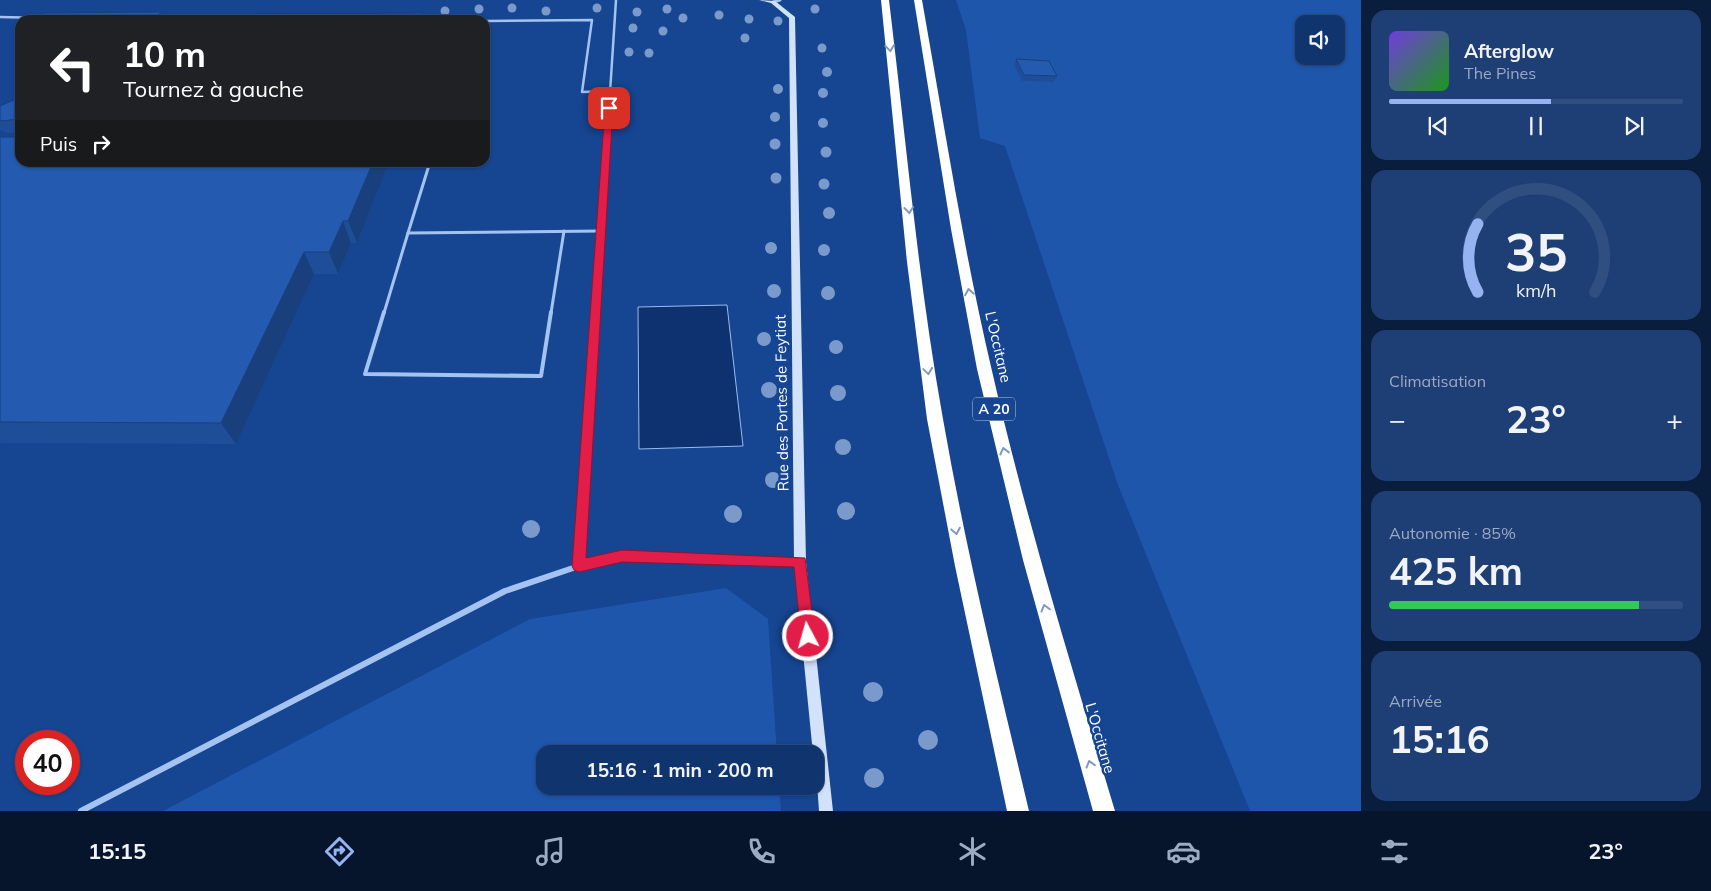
<!DOCTYPE html>
<html lang="fr">
<meta charset="utf-8">
<style>
:root{--surface:#10346e;--page:#1e3f76;--text:#f1f3f6;--muted:#9caac2;--line:#304f81;--accent:#95b2f1}
body{margin:0;font-family:Mulish,sans-serif;background:var(--page);color:var(--text);height:100vh;display:flex;flex-direction:column;font-size:19px;white-space:nowrap}
*{box-sizing:border-box;margin:0}
p{font-size:16px;color:var(--muted)}
.icon{flex:none;width:28px;height:28px;fill:none;stroke:currentColor;stroke-width:2;stroke-linecap:round;stroke-linejoin:round}
.map{position:relative;flex:1;overflow:hidden}
.sheet{display:flex;flex-direction:column;gap:10px;padding:10px;background:#091d3c;width:350px}
.sheet>*{flex:none}
.hud{position:absolute;left:15px;top:15px;width:475px;height:152px;border-radius:15px;box-shadow:0 1px 4px #0004,0 0 0 1px var(--line);background:#202124;color:#fff;overflow:hidden}
.fabs{position:absolute;left:1295px;top:15px;display:grid;gap:10px}
.fabs a{display:grid;place-items:center;width:50px;height:50px;border-radius:10px;background:var(--surface);box-shadow:0 1px 4px #0004,0 0 0 1px var(--line);font-size:25px}
.speed{position:absolute;left:15px;top:730px;display:flex;gap:10px;font-size:25px;font-weight:700;text-align:center}
.speed>*{display:grid;place-content:center;width:65px;height:65px;border-radius:50%;background:var(--surface);box-shadow:0 1px 4px #0004,0 0 0 1px var(--line);line-height:1}
.speed .limit{border:8px solid #d22;background:#fff;color:#111}
.pin{position:absolute;display:grid;place-items:center;width:42px;height:42px;color:#fff;margin:-21px;border-radius:10px;box-shadow:0 2px 8px #0006}
.me{position:absolute;width:55px;margin:-28px;rotate:354deg;stroke-linejoin:round;filter:drop-shadow(0 0 4px #0008)}
.turn{display:flex;align-items:center;gap:18px;height:105px;padding:0 25px;font-size:22px}
.turn .icon{width:65px;height:65px;stroke-width:2.5}
.turn b{display:block;font-size:35px;line-height:42px}
.then{display:flex;align-items:center;height:48px;padding:0 25px;background:#0003;gap:10px;font-size:19px}
.big{font-size:38px;font-weight:700;line-height:1.1}
.sheet .tile{flex:1;display:flex;flex-direction:column;justify-content:center;gap:8px;min-width:0;padding:0 18px;border-radius:15px;background:var(--page)}
.sheet .dial{align-items:center;gap:0}
.dial svg{height:130px;overflow:visible;fill:none;stroke:var(--line);stroke-width:7;stroke-linecap:round;text-anchor:middle}
.dial text{fill:var(--text);stroke:none}
.song{display:flex;align-items:center;gap:15px}
.cover{width:60px;height:60px;border-radius:8px;background:linear-gradient(135deg,hsl(260 70% 55%),hsl(120 70% 35%))}
.played{height:5px;border-radius:2px;background:linear-gradient(90deg,var(--accent) 55%,var(--line) 55%)}
.keys{display:flex;justify-content:space-around;direction:ltr}
.heat{display:flex;justify-content:space-between;align-items:center;font-size:28px;direction:ltr}
.charge{height:8px;border-radius:4px;background:linear-gradient(90deg,#34c759 85%,var(--line) 0)}
.trip{position:absolute;left:536px;top:745px;width:288px;height:50px;border-radius:15px;background:var(--surface);box-shadow:0 1px 4px #0004,0 0 0 1px var(--line);font-weight:700;line-height:50px;text-align:center}
.tab-bar{display:flex;height:80px;justify-content:space-around;align-items:center;background:#06152c;color:var(--muted)}
.tab-bar .icon{width:35px;height:35px}
.tab-bar .active{color:var(--accent)}
.tab-bar b{font-size:22px;color:var(--text)}
main{display:flex;flex:1;min-height:0}
.map>svg:first-child{display:block}
</style>
<main>
<div class="map">
<svg width="1361" height="811" viewBox="0 0 1361 811">
<rect width="100%" height="100%" fill="#164592"/>
<!-- green -->
<g fill="#1e56ac" fill-rule="evenodd">
<path d="M956,0h405v811h-111l-132,-326 -113,-339 -25,-8 -14,-108zM1304,24h32v32h-32z"/>
<path d="M726,588l42,31 9,135h-232v32h234l2,25h-618l367,-192z"/>
</g>
<!-- water -->
<path fill="#0e326f" stroke="#97bcf4" d="M727,305l16,141 -104,3 -1,-142z"/>
<g fill="none" stroke-linecap="round" stroke-linejoin="round">
<!-- lane-far3 -->
<g stroke="#a4c3f1" stroke-width="2.5">
<path d="M0,17l45,1"/>
<path d="M170,17l58,-1"/>
<path d="M485,21l107,-1 -10,72 28,-1"/>
<path d="M607,139l9,-139"/>
</g>
<!-- lane-far2 -->
<g stroke="#a4c3f1" stroke-width="3">
<path d="M430,162l-22,71 193,-2"/>
<path d="M384,313l24,-80"/>
<path d="M551,313l13,-82"/>
<path d="M596,313l11,-176"/>
</g>
<!-- lane-far1 -->
<g stroke="#a4c3f1" stroke-width="4">
<path d="M384,312l-19,62 176,2 10,-64"/>
<path d="M581,533l15,-221"/>
</g>
<!-- lane -->
<path stroke="#a4c3f1" stroke-width="5" d="M579,566l2,-34"/>
<!-- street-far1 -->
<path stroke="#a4c3f1" stroke-width="3" d="M773,2l7,-2"/>
<!-- street -->
<path stroke="#a4c3f1" stroke-width="6" d="M81,811l424,-220 74,-25 43,-10 177,6"/>
<!-- secondary -->
<path fill="#d3e2fb" fill-rule="evenodd" d="M759,0l16,1 20,16 11,545 27,249h-14l-4,-57h-2l-19,-192 -5,-544 -18,-15z"/>
<!-- highway -->
<g fill="#fff" fill-rule="evenodd">
<path d="M881,0h8c17,140 29,280 54,419 23,132 55,262 86,392h-22l-52,-245 -28,-147 -20,-157z"/>
<path d="M914,0h8c22,124 41,248 70,371 34,148 79,294 123,440h-22l-70,-251 -46,-191 -26,-140z"/>
</g>
</g>
<!-- trees -->
<g fill="#7a9acc">
<circle cx="512" cy="8" r="4.5"/>
<circle cx="597" cy="8" r="4.5"/>
<circle cx="479" cy="9" r="4.5"/>
<circle cx="667" cy="9" r="4.5"/>
<circle cx="815" cy="9" r="4.5"/>
<circle cx="445" cy="11" r="4.5"/>
<circle cx="546" cy="11" r="4.5"/>
<circle cx="637" cy="12" r="4.5"/>
<circle cx="719" cy="15" r="4.5"/>
<circle cx="683" cy="18" r="4.5"/>
<circle cx="749" cy="19" r="4.5"/>
<circle cx="778" cy="21" r="4.5"/>
<circle cx="633" cy="28" r="4.5"/>
<circle cx="663" cy="31" r="4.5"/>
<circle cx="745" cy="38" r="4.5"/>
<circle cx="822" cy="48" r="4.5"/>
<circle cx="629" cy="52" r="4.5"/>
<circle cx="649" cy="53" r="4.5"/>
<circle cx="827" cy="72" r="5"/>
<circle cx="778" cy="89" r="5"/>
<circle cx="823" cy="93" r="5"/>
<circle cx="775" cy="117" r="5"/>
<circle cx="823" cy="123" r="5"/>
<circle cx="775" cy="144" r="5.5"/>
<circle cx="826" cy="152" r="5.5"/>
<circle cx="776" cy="178" r="5.5"/>
<circle cx="824" cy="184" r="5.5"/>
<circle cx="829" cy="213" r="6"/>
<circle cx="771" cy="248" r="6"/>
<circle cx="824" cy="250" r="6"/>
<circle cx="774" cy="291" r="7"/>
<circle cx="828" cy="293" r="7"/>
<circle cx="764" cy="339" r="7"/>
<circle cx="836" cy="347" r="7"/>
<circle cx="769" cy="390" r="8"/>
<circle cx="838" cy="393" r="8"/>
<circle cx="843" cy="447" r="8"/>
<circle cx="773" cy="480" r="8"/>
<circle cx="846" cy="511" r="9"/>
<circle cx="733" cy="514" r="9"/>
<circle cx="531" cy="529" r="9"/>
<circle cx="873" cy="692" r="10"/>
<circle cx="928" cy="740" r="10"/>
<circle cx="874" cy="778" r="10"/>
</g>
<!-- wall -->
<g fill="#1f4e98">
<path d="M20,35v13l-5,-8z"/>
<path d="M1016,59l41,17 -3,6 -32,-1 -8,-16z"/>
<path d="M20,100v32l-12,1 -8,-3v-24z"/>
<path d="M0,137l389,25 -32,81h-6l-13,31h-24l-78,170 -236,-1z"/>
</g>
<!-- shaded-wall -->
<g fill="#19407c">
<path d="M423,13l2,7h-6z"/>
<path d="M373,162h16l-32,81 -9,-22z"/>
<path d="M343,221l8,22 -13,31 -9,-22z"/>
<path d="M304,252l10,22 -78,170 -15,-21z"/>
</g>
<!-- building -->
<g fill="#245bb1" stroke="#19407c">
<path d="M161,12l-4,4h17l3,4h-140l8,-7z"/>
<path d="M423,13l-4,7h-164l5,-6z"/>
<path d="M20,35v5h-5z"/>
<path d="M1016,59l33,2 8,15 -33,-1z"/>
<path d="M16,99l4,1v19l-20,2v-15z"/>
<path d="M0,137h20v25h353l-25,59h-5l-14,31h-25l-83,171 -221,-1z"/>
</g>
<!-- one-way arrows -->
<defs><path id="oneway-chevron" d="M-2-3.5L2.5 0L-2 3.5" fill="none" stroke-width="1.6" stroke-linecap="round" stroke-linejoin="round" transform="scale(1.25)"/></defs>
<g stroke="#7f99c3">
<use href="#oneway-chevron" transform="translate(890 48) rotate(83)"/>
<use href="#oneway-chevron" transform="translate(909 210) rotate(84)"/>
<use href="#oneway-chevron" transform="translate(969 292) rotate(-100)"/>
<use href="#oneway-chevron" transform="translate(928 371) rotate(82)"/>
<use href="#oneway-chevron" transform="translate(1004 451) rotate(-104)"/>
<use href="#oneway-chevron" transform="translate(956 531) rotate(79)"/>
<use href="#oneway-chevron" transform="translate(1045 608) rotate(-105)"/>
<use href="#oneway-chevron" transform="translate(1090 764) rotate(-106)"/>
</g>
<!-- route -->
<path fill="#e11d48" stroke="#92132f" d="M609,106l4,2 -27,450 36,-8 183,8 10,78 -2,5 -5,2 -5,-2 -2,-5 -7,-69 -172,-5 -43,10 -5,-2 -2,-4 33,-458z"/>
<g text-anchor="middle" stroke-width="5" stroke-linejoin="round" paint-order="stroke">
<!-- shield labels -->
<rect fill="#164592" stroke="#b9c7de" stroke-width="1" x="973" y="397.5" width="42" height="23" rx="4"/>
<g font-size="14" font-weight="bold" fill="#fff">
<text x="994" y="414">A 20</text>
</g>
<!-- street labels -->
<g font-size="15" fill="#fff" stroke="#164592">
<text transform="translate(998 347) rotate(77)" y="5">L'Occitane</text>
<text transform="translate(782 403) rotate(-91)" y="5">Rue des Portes de Feytiat</text>
<text transform="translate(1100 738) rotate(74)" y="5">L'Occitane</text>
</g>
</g>
</svg>
<div class="fabs">
<a><svg class="icon" aria-label="sound" viewBox="0 0 24 24"><path d="M4 9h4l5-4v14l-5-4H4zM17 9q2 3 0 6"/></svg></a>
</div>
<div class="speed"><div class="limit">40</div></div>
<div class="pin" style="left:609px;top:108px;background:#d93025"><svg class="icon" aria-label="arrive" viewBox="0 0 24 24"><path d="M6 21V4h12l-3 4 3 4H6"/></svg></div>
<svg class="me" style="left:808px;top:636px" viewBox="-20 -20 40 40"><circle r="17" fill="#e11d48" stroke="#fff" stroke-width="3"/><path d="M0-11L8 9 0 5-8 9z" fill="#fff"/></svg>
<div class="trip">15:16 · 1 min · 200 m</div>
<div class="hud">
<div class="turn"><svg class="icon" aria-label="left" viewBox="0 0 24 24"><path d="M17 20v-9H6M10 6l-5 5 5 5"/></svg><div><b>10 m</b>Tournez à gauche</div></div>
<div class="then">Puis<svg class="icon" aria-label="right" viewBox="0 0 24 24"><path d="M7 20v-9h11M14 6l5 5-5 5"/></svg></div>
</div>
</div>
<section class="sheet">
<div class="tile">
<div class="song"><i class="cover"></i><div><b>Afterglow</b><p>The Pines</p></div></div>
<div class="played"></div>
<div class="keys"><svg class="icon" aria-label="previous" viewBox="0 0 24 24"><path d="M18 5L8 12l10 7zM5 5v14"/></svg><svg class="icon" aria-label="pause" viewBox="0 0 24 24"><path d="M8 5v14M16 5v14"/></svg><svg class="icon" aria-label="next" viewBox="0 0 24 24"><path d="M6 5l10 7-10 7zM19 5v14"/></svg></div>
</div>
<div class="tile dial"><svg viewBox="0 0 100 80">
<path d="M14 69A42 42 0 1 1 86 69"/>
<path d="M14 69A42 42 0 0 1 14 27" stroke="#95b2f1"/>
<text x="50" y="56" font-size="32" font-weight="700">35</text>
<text x="50" y="72" font-size="11">km/h</text>
</svg></div>
<div class="tile"><p>Climatisation</p>
<div class="heat"><a>−</a><b class="big">23°</b><a>+</a></div>
</div>
<div class="tile"><p>Autonomie · 85%</p><b class="big">425 km</b><div class="charge"></div></div>
<div class="tile"><p>Arrivée</p><b class="big">15:16</b></div>
</section>
</main>
<nav class="tab-bar">
<b>15:15</b>
<svg class="icon active" aria-label="directions" viewBox="0 0 24 24"><path d="M12 3l9 9-9 9-9-9zM9 14v-3h6M13 9l2 2-2 2"/></svg>
<svg class="icon" aria-label="music" viewBox="0 0 24 24"><path d="M9 18V5l10-2v13"/><circle cx="6" cy="18" r="3"/><circle cx="16" cy="16" r="3"/></svg>
<svg class="icon" aria-label="phone" viewBox="0 0 24 24"><path d="M5 4h4l2 5-3 2q2 4 5 5l2-3 5 2v4C11 20 4 13 5 4z"/></svg>
<svg class="icon" aria-label="climate" viewBox="0 0 24 24"><path d="M12 3v18M4 7l16 10M4 17L20 7"/></svg>
<svg class="icon" aria-label="car" viewBox="0 0 24 24"><path d="M5 17H2v-5l4-1 3-4h7l3 4 3 1v5h-3M9 17h6M6 11h13"/><circle cx="7" cy="17" r="2"/><circle cx="17" cy="17" r="2"/></svg>
<svg class="icon" aria-label="filters" viewBox="0 0 24 24"><path d="M4 7h16M4 17h16"/><circle cx="9" cy="7" r="2"/><circle cx="15" cy="17" r="2"/></svg>
<b>23°</b>
</nav>
